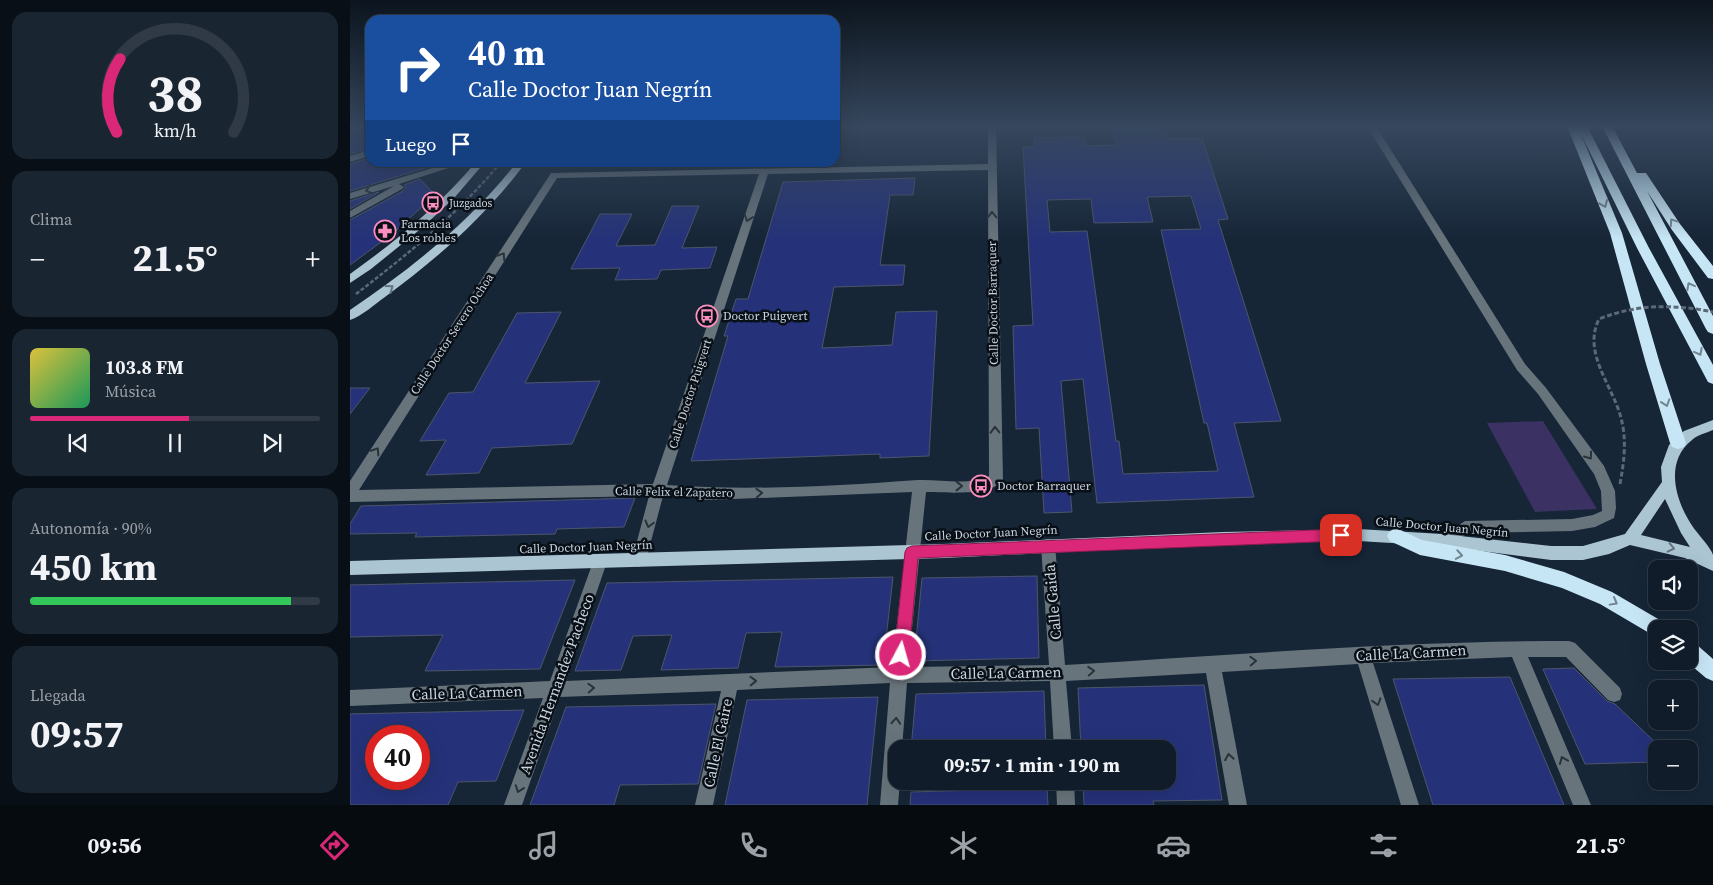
<!DOCTYPE html>
<html lang="es">
<meta charset="utf-8">
<style>
:root{--surface:#101c29;--page:#192531;--text:#f1f3f6;--muted:#9ca1a8;--line:#303a46;--accent:#db2777}
body{margin:0;font-family:"Source Serif 4",serif;background:var(--page);color:var(--text);height:100vh;display:flex;flex-direction:column;font-size:19px;white-space:nowrap}
*{box-sizing:border-box;margin:0}
p{font-size:16px;color:var(--muted)}
.icon{flex:none;width:28px;height:28px;fill:none;stroke:currentColor;stroke-width:2;stroke-linecap:round;stroke-linejoin:round}
.map{position:relative;flex:1;overflow:hidden}
.drawer{display:flex;flex-direction:column;gap:12px;padding:12px;background:#090f17;width:350px}
.drawer>*{flex:none}
.top-card{position:absolute;left:15px;top:15px;width:475px;height:152px;border-radius:15px;box-shadow:0 5px 20px #0002,0 0 0 1px var(--line);background:#1a4fa0;color:#fff;overflow:hidden}
.fabs{position:absolute;left:1298px;top:560px;display:grid;gap:10px}
.fabs a{display:grid;place-items:center;width:50px;height:50px;border-radius:10px;background:var(--surface);box-shadow:0 5px 20px #0002,0 0 0 1px var(--line);font-size:25px}
.speed{position:absolute;left:15px;top:725px;display:flex;gap:10px;font-size:25px;font-weight:700;text-align:center}
.speed>*{display:grid;place-content:center;width:65px;height:65px;border-radius:50%;background:var(--surface);box-shadow:0 5px 20px #0002,0 0 0 1px var(--line);line-height:1}
.speed .limit{border:8px solid #d22;background:#fff;color:#111}
.pin{position:absolute;display:grid;place-items:center;width:42px;height:42px;color:#fff;margin:-21px;border-radius:10px;box-shadow:0 2px 8px #0006}
.me{position:absolute;width:55px;margin:-28px;rotate:6deg;stroke-linejoin:round;filter:drop-shadow(0 0 4px #0008)}
.turn{display:flex;align-items:center;gap:18px;height:105px;padding:0 20px;font-size:22px}
.turn .icon{width:65px;height:65px;stroke-width:2.5}
.turn b{display:block;font-size:35px;line-height:42px}
.then{display:flex;align-items:center;height:48px;padding:0 20px;background:#0003;gap:10px;font-size:19px}
.big{font-size:38px;font-weight:700;line-height:1.1}
.drawer .tile{flex:1;display:flex;flex-direction:column;justify-content:center;gap:8px;min-width:0;padding:0 18px;border-radius:15px;background:var(--page)}
.drawer .dial{align-items:center;gap:0}
.dial svg{height:130px;overflow:visible;fill:none;stroke:var(--line);stroke-width:7;stroke-linecap:round;text-anchor:middle}
.dial text{fill:var(--text);stroke:none}
.song{display:flex;align-items:center;gap:15px}
.cover{width:60px;height:60px;border-radius:8px;background:linear-gradient(135deg,hsl(50 70% 55%),hsl(150 70% 35%))}
.played{height:5px;border-radius:2px;background:linear-gradient(90deg,var(--accent) 55%,var(--line) 55%)}
.keys{display:flex;justify-content:space-around;direction:ltr}
.heat{display:flex;justify-content:space-between;align-items:center;font-size:28px;direction:ltr}
.charge{height:8px;border-radius:4px;background:linear-gradient(90deg,#34c759 90%,var(--line) 0)}
.trip{position:absolute;left:538px;top:740px;width:288px;height:50px;border-radius:15px;background:var(--surface);box-shadow:0 5px 20px #0002,0 0 0 1px var(--line);font-weight:700;line-height:50px;text-align:center}
.tabs{display:flex;height:80px;justify-content:space-around;align-items:center;background:#060b10;color:var(--muted)}
.tabs .icon{width:35px;height:35px}
.tabs .active{color:var(--accent)}
.tabs b{font-size:22px;color:var(--text)}
main{display:flex;flex:1;min-height:0}
.map>svg:first-child{display:block}
</style>
<main>
<section class="drawer">
<div class="tile dial"><svg viewBox="0 0 100 80">
<path d="M14 69A42 42 0 1 1 86 69"/>
<path d="M14 69A42 42 0 0 1 16 24" stroke="#db2777"/>
<text x="50" y="56" font-size="32" font-weight="700">38</text>
<text x="50" y="72" font-size="11">km/h</text>
</svg></div>
<div class="tile"><p>Clima</p>
<div class="heat"><a>−</a><b class="big">21.5°</b><a>+</a></div>
</div>
<div class="tile">
<div class="song"><i class="cover"></i><div><b>103.8 FM</b><p>Música</p></div></div>
<div class="played"></div>
<div class="keys"><svg class="icon" aria-label="previous" viewBox="0 0 24 24"><path d="M18 5L8 12l10 7zM5 5v14"/></svg><svg class="icon" aria-label="pause" viewBox="0 0 24 24"><path d="M8 5v14M16 5v14"/></svg><svg class="icon" aria-label="next" viewBox="0 0 24 24"><path d="M6 5l10 7-10 7zM19 5v14"/></svg></div>
</div>
<div class="tile"><p>Autonomía · 90%</p><b class="big">450 km</b><div class="charge"></div></div>
<div class="tile"><p>Llegada</p><b class="big">09:57</b></div>
</section>
<div class="map">
<svg width="1363" height="805" viewBox="0 0 1363 805">
<rect width="100%" height="100%" fill="#162637"/>
<!-- green -->
<path fill="#3b3163" d="M1193,421l54,88 -62,3 -48,-89z"/>
<!-- building -->
<g fill="#253279" stroke="#4d556c" fill-rule="evenodd">
<path d="M5,126h15v22l-20,6v-25z"/>
<path d="M763,126h50l4,13 35,-1 26,81 -10,1 63,201 -47,2 20,74 -157,6 -14,-124 -22,2 11,131 -28,1 -5,-85 -23,1 -3,-103 20,-1 -10,-178h12l-1,-9 50,-1 2,9 30,-1zM841,196l10,33 -40,1 43,193h3l11,48 -95,3 -4,-33h-3l-29,-210 -37,1 -3,-32 44,-1 3,24 59,-1 -6,-25z"/>
<path d="M20,158v4h65v3l-85,26v-27z"/>
<path d="M565,178l-2,17h-23l-10,70h25l-2,20 -69,2 -12,61 70,-3 4,-33 41,-1 -8,145 -49,2v-4l-189,7 37,-125h-4l12,-37h12l35,-117z"/>
<path d="M70,179l15,16 -43,39 -42,31v-45l53,-29 3,-4 -2,-2z"/>
<path d="M29,192l-29,17v-8z"/>
<path d="M322,206h27l-17,42 35,-1 -7,21 -49,2 -4,9 -42,1 5,-12 -49,1 29,-55h32l-16,32 39,-1z"/>
<path d="M211,312l-36,71 75,-2 -28,63 -80,4 -13,25 -53,2 20,-35 -26,1 29,-48 24,-1 44,-79z"/>
<path d="M0,388h20l-20,26z"/>
<path d="M285,498l-11,29 -67,2 -2,5 -140,3 2,-4 -67,1v-10l11,-18z"/>
<path d="M687,576l2,82 -125,3 8,-83z"/>
<path d="M543,577l-10,88 -108,2 7,-35 -36,1 -8,35 -77,2 11,-35 -39,1 -12,34 -46,1 32,-88z"/>
<path d="M225,580l-35,89 -115,2 18,-36 -93,2v-52z"/>
<path d="M1224,668l33,33 8,3 41,39v19l-71,2 -42,-95z"/>
<path d="M1160,677l54,128h-131l-40,-126z"/>
<path d="M854,685l18,115 -69,1 1,4h-70l-1,-24h83v-32h-85l-3,-61z"/>
<path d="M694,691l2,58h-135l5,-55z"/>
<path d="M528,697l-11,108h-142l22,-105z"/>
<path d="M366,704l-18,80 -78,1 -6,20h-84l36,-98z"/>
<path d="M174,710l-28,71 -38,1 -10,23h-98v-91zM26,736h43v43h-43z"/>
<path d="M697,788l1,17h-138l1,-13z"/>
</g>
<g fill="none" stroke-linecap="round" stroke-linejoin="round">
<!-- path -->
<path stroke="#5b6977" stroke-width="2.5" stroke-dasharray="4 2" stroke-linecap="butt" d="M6,294c52,-40 103,-81 145,-132"/>
<!-- minor -->
<g fill="#68747b" fill-rule="evenodd">
<path d="M638,126h8l7,353c-9,18 -59,13 -77,13l-18,175 141,-2 -8,-120 2,-5 5,-1 5,1 2,5 10,120c167,-10 336,-24 504,-24l6,2 45,45 2,6 -2,6 -6,2 -6,-2 -42,-43h-38l63,148h-18l-61,-148 -139,6 46,142h-18l-43,-141 -136,8 25,133h-18l-23,-132 -140,8 6,68h-18l-4,-68 -143,2 -5,66h-6v32h4l-2,24h-18l10,-122 -153,7 -24,115h-18l26,-114 -161,6 -38,108h-18l39,-107 -193,8v-16l200,-9 43,-119 2,-5 5,-2 5,2 2,5 -41,119 326,-14 20,-175 -204,8 -45,-4 -17,64 -2,5 -5,2 -5,-2 -2,-5 17,-64 -299,6v-21l201,-308 437,-9zM638,170l1,306c-21,10 -48,3 -71,4 -83,6 -168,11 -251,5l101,-311zM409,174l-106,310 -294,6 198,-312z"/>
<path d="M1017,126h9l149,238 21,24 58,78 11,25 1,17 -2,10 -19,9 -23,4 -104,2 -19,13 -5,-1 -2,-5 2,-5 21,-14 107,-2 21,-4 9,-4 -1,-20 -7,-17 -56,-80 -21,-24z"/>
<path d="M20,150v6l-20,6v-6z"/>
<path d="M102,162h15l-68,22 5,3 -2,2 -52,29v-7l44,-25 -44,13v-6z"/>
<path d="M706,781h18l1,24h-18z"/>
</g>
<!-- major -->
<g fill="#acc5d2" fill-rule="evenodd">
<path d="M126,162h9l-30,35 -32,30 -52,42 -21,14v-9c46,-33 89,-68 126,-112z"/>
<path d="M167,162h9c-39,53 -88,96 -141,135 -10,7 -23,19 -35,23v-10c62,-42 120,-88 167,-148z"/>
<path d="M1363,420v10c-7,3 -16,5 -21,10 -28,22 -17,61 1,87 4,6 19,22 20,28 0,5 0,11 0,16l-28,-13 -55,-13 -21,9 -26,6h-32l-109,-14 -84,-5 -135,3 -279,14 -594,17v-14l594,-17 279,-12 135,-3 84,5 109,12h32l42,-12 37,-52 -1,-15 8,-22 15,-14zM1315,499l16,34 9,14 -49,-12z"/>
</g>
<!-- highway -->
<g fill="#c7e6f5" fill-rule="evenodd">
<path d="M1217,126h20l62,122 64,117v19l-5,-2 -71,-134 -57,-116 42,101 38,131 26,79 -2,4 -6,2 -6,-2 -2,-4 -24,-79 -36,-131z"/>
<path d="M1252,126h10l25,47h9l34,51 33,42v13l-5,-1 -36,-48 -25,-39 66,125v18l-5,-2 -2,-3z"/>
<path d="M1046,528l26,12 83,15 59,17 48,20 53,31 2,6h-11v8l-56,-33 -38,-16 -57,-17 -85,-16 -30,-14 -3,-5 3,-5z"/>
<path d="M1339,642l7,2 17,15v22l-7,-3 -20,-17h3z"/>
</g>
<!-- path-bridge -->
<path stroke="#5b6977" stroke-width="3" stroke-dasharray="5 2.5" stroke-linecap="butt" d="M1270,484c4,-22 7,-44 1,-66 -8,-32 -39,-65 -22,-99 38,-15 74,-15 114,-7"/>
</g>
<!-- one-way arrows -->
<defs><path id="oneway-chevron" d="M-2-3.5L2.5 0L-2 3.5" fill="none" stroke-width="1.6" stroke-linecap="round" stroke-linejoin="round" transform="scale(1.25)"/></defs>
<g stroke="#2a3239">
<use href="#oneway-chevron" transform="translate(19 190) rotate(163)"/>
<use href="#oneway-chevron" transform="translate(642 215) rotate(-91)"/>
<use href="#oneway-chevron" transform="translate(398 218) rotate(109)"/>
<use href="#oneway-chevron" transform="translate(152 256) rotate(-57)"/>
<use href="#oneway-chevron" transform="translate(645 430) rotate(-91)"/>
<use href="#oneway-chevron" transform="translate(26 451) rotate(-58)"/>
<use href="#oneway-chevron" transform="translate(1239 456) rotate(54)"/>
<use href="#oneway-chevron" transform="translate(609 486)"/>
<use href="#oneway-chevron" transform="translate(409 493) rotate(-2)"/>
<use href="#oneway-chevron" transform="translate(299 524) rotate(105)"/>
<use href="#oneway-chevron" transform="translate(903 661) rotate(-3)"/>
<use href="#oneway-chevron" transform="translate(741 671) rotate(-4)"/>
<use href="#oneway-chevron" transform="translate(403 681) rotate(-2)"/>
<use href="#oneway-chevron" transform="translate(241 688) rotate(-3)"/>
<use href="#oneway-chevron" transform="translate(1027 702) rotate(73)"/>
<use href="#oneway-chevron" transform="translate(546 721) rotate(-86)"/>
<use href="#oneway-chevron" transform="translate(879 757) rotate(-100)"/>
<use href="#oneway-chevron" transform="translate(1213 760) rotate(-112)"/>
<use href="#oneway-chevron" transform="translate(169 789) rotate(110)"/>
</g>
<g stroke="#718591">
<use href="#oneway-chevron" transform="translate(1254 204) rotate(67)"/>
<use href="#oneway-chevron" transform="translate(1323 222) rotate(-124)"/>
<use href="#oneway-chevron" transform="translate(1340 286) rotate(-118)"/>
<use href="#oneway-chevron" transform="translate(1349 352) rotate(62)"/>
<use href="#oneway-chevron" transform="translate(1316 403) rotate(71)"/>
<use href="#oneway-chevron" transform="translate(1109 555) rotate(10)"/>
<use href="#oneway-chevron" transform="translate(1264 602) rotate(29)"/>
</g>
<g stroke="#62737d">
<use href="#oneway-chevron" transform="translate(40 288) rotate(-36)"/>
<use href="#oneway-chevron" transform="translate(1321 548) rotate(13)"/>
</g>
<!-- sky -->
<linearGradient id="sky" x2="0" y2="1"><stop stop-color="#0c151e"/><stop offset="0.53" stop-color="#36475e"/><stop offset="1" stop-color="#36475e" stop-opacity="0"/></linearGradient>
<rect width="1363" height="239" fill="url(#sky)"/>
<!-- route -->
<path fill="#db2777" stroke="#8e194d" d="M991,529l5,2 2,4 -2,4 -5,2 -423,17 -9,97 -2,5 -6,2 -5,-2 -2,-5 11,-103 2,-4 5,-2z"/>
<!-- icons -->
<defs>
<g id="bus-ring" transform="scale(1.125)"><circle r="9.5" fill="#080f16" stroke="#fd8ec0" stroke-width="1.5"/><path d="M-5-6H5V4H4V6H2V4H-2V6H-4V4H-5ZM-3.5-4V0h7V-4ZM-3.5 1.2v1.5H-2V1.2ZM2 1.2v1.5H3.5V1.2Z" fill="#fd8ec0"/></g>
<g id="pharmacy-ring" transform="scale(1.125)"><circle r="9.5" fill="#080f16" stroke="#fd8ec0" stroke-width="1.5"/><path d="M-2-6h4v4h4v4h-4v4h-4v-4h-4v-4h4Z" fill="#fd8ec0"/></g>
</defs>
<g fill-rule="evenodd">
<use href="#bus-ring" x="83" y="203"/>
<use href="#pharmacy-ring" x="35" y="231"/>
<use href="#bus-ring" x="357" y="316"/>
<use href="#bus-ring" x="631" y="486"/>
</g>
<g text-anchor="middle" stroke-width="5" stroke-linejoin="round" paint-order="stroke">
<!-- far-poi labels -->
<g font-size="11" fill="#cbd5e0" stroke="#080f16" text-anchor="start">
<text x="99" y="207">Juzgados</text>
</g>
<!-- poi labels -->
<g font-size="12" fill="#cbd5e0" stroke="#080f16" text-anchor="start">
<text x="51" y="228">Farmacia<tspan x="51" dy="14">Los robles</tspan></text>
<text x="373" y="320">Doctor Puigvert</text>
<text x="647" y="490">Doctor Barraquer</text>
</g>
<!-- street labels -->
<g font-size="12" fill="#cbd5e0" stroke="#080f16">
<text transform="translate(643 303) rotate(-91)" y="4">Calle Doctor Barraquer</text>
<text transform="translate(102 334) rotate(-57)" y="4">Calle Doctor Severo Ochoa</text>
<text transform="translate(340 394) rotate(-72)" y="4">Calle Doctor Puigvert</text>
<text transform="translate(324 492) rotate(1)" y="4">Calle Felix el Zapatero</text>
<text transform="translate(1092 527) rotate(5)" y="4">Calle Doctor Juan Negrín</text>
<text transform="translate(641 533) rotate(-3)" y="4">Calle Doctor Juan Negrín</text>
<text transform="translate(236 547) rotate(-2)" y="4">Calle Doctor Juan Negrín</text>
</g>
<!-- near-street labels -->
<g font-size="15" fill="#cbd5e0" stroke="#080f16">
<text transform="translate(703 602) rotate(-95)" y="5">Calle Gaida</text>
<text transform="translate(1061 653) rotate(-3)" y="5">Calle La Carmen</text>
<text transform="translate(656 673) rotate(-1)" y="5">Calle La Carmen</text>
<text transform="translate(207 684) rotate(-70)" y="5">Avenida Hernandez Pacheco</text>
<text transform="translate(117 693) rotate(-2)" y="5">Calle La Carmen</text>
<text transform="translate(368 743) rotate(-78)" y="5">Calle El Gaire</text>
</g>
</g>
</svg>
<div class="fabs">
<a><svg class="icon" aria-label="sound" viewBox="0 0 24 24"><path d="M4 9h4l5-4v14l-5-4H4zM17 9q2 3 0 6"/></svg></a>
<a><svg class="icon" aria-label="layers" viewBox="0 0 24 24"><path d="M12 4l9 5-9 5-9-5zM3 14l9 5 9-5"/></svg></a>
<a>+</a>
<a>−</a>
</div>
<div class="speed"><div class="limit">40</div></div>
<div class="pin" style="left:991px;top:535px;background:#d93025"><svg class="icon" aria-label="arrive" viewBox="0 0 24 24"><path d="M6 21V4h12l-3 4 3 4H6"/></svg></div>
<svg class="me" style="left:551px;top:655px" viewBox="-20 -20 40 40"><circle r="17" fill="#db2777" stroke="#fff" stroke-width="3"/><path d="M0-11L8 9 0 5-8 9z" fill="#fff"/></svg>
<div class="trip">09:57 · 1 min · 190 m</div>
<div class="top-card">
<div class="turn"><svg class="icon" aria-label="right" viewBox="0 0 24 24"><path d="M7 20v-9h11M14 6l5 5-5 5"/></svg><div><b>40 m</b>Calle Doctor Juan Negrín</div></div>
<div class="then">Luego<svg class="icon" aria-label="arrive" viewBox="0 0 24 24"><path d="M6 21V4h12l-3 4 3 4H6"/></svg></div>
</div>
</div>
</main>
<nav class="tabs">
<b>09:56</b>
<svg class="icon active" aria-label="directions" viewBox="0 0 24 24"><path d="M12 3l9 9-9 9-9-9zM9 14v-3h6M13 9l2 2-2 2"/></svg>
<svg class="icon" aria-label="music" viewBox="0 0 24 24"><path d="M9 18V5l10-2v13"/><circle cx="6" cy="18" r="3"/><circle cx="16" cy="16" r="3"/></svg>
<svg class="icon" aria-label="phone" viewBox="0 0 24 24"><path d="M5 4h4l2 5-3 2q2 4 5 5l2-3 5 2v4C11 20 4 13 5 4z"/></svg>
<svg class="icon" aria-label="climate" viewBox="0 0 24 24"><path d="M12 3v18M4 7l16 10M4 17L20 7"/></svg>
<svg class="icon" aria-label="car" viewBox="0 0 24 24"><path d="M5 17H2v-5l4-1 3-4h7l3 4 3 1v5h-3M9 17h6M6 11h13"/><circle cx="7" cy="17" r="2"/><circle cx="17" cy="17" r="2"/></svg>
<svg class="icon" aria-label="filters" viewBox="0 0 24 24"><path d="M4 7h16M4 17h16"/><circle cx="9" cy="7" r="2"/><circle cx="15" cy="17" r="2"/></svg>
<b>21.5°</b>
</nav>
